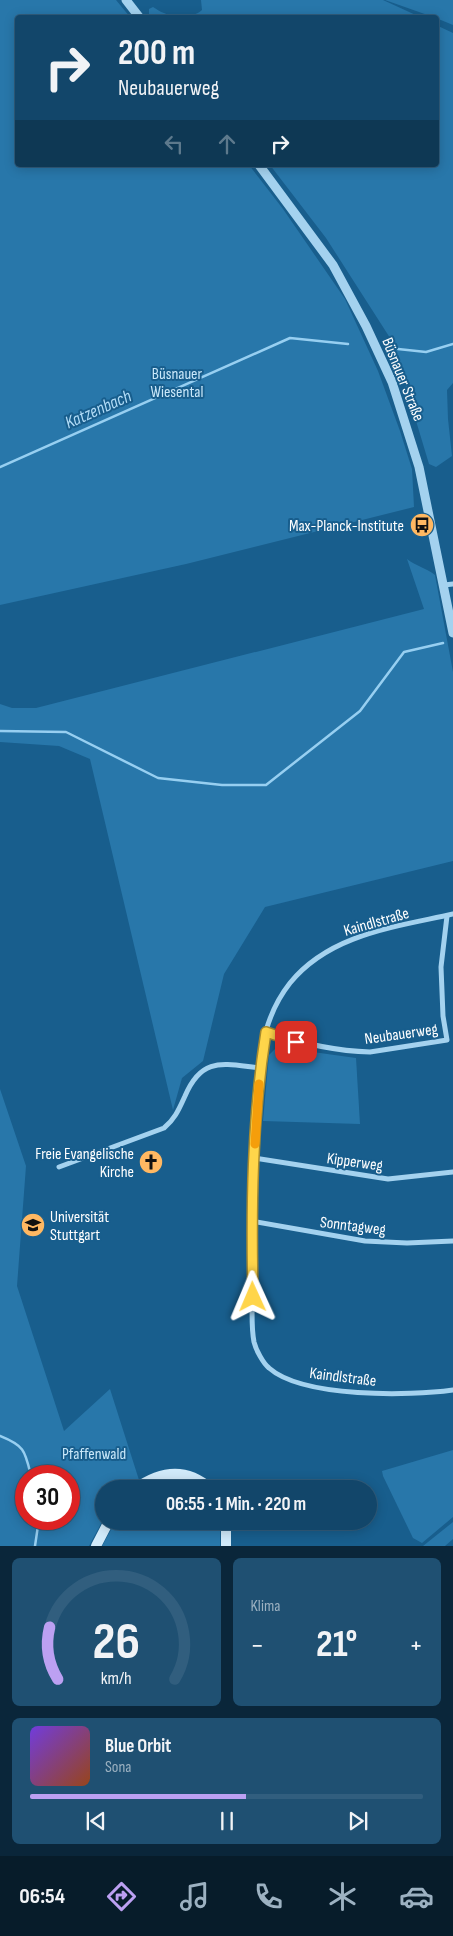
<!DOCTYPE html>
<html lang="de">
<meta charset="utf-8">
<style>
:root{--surface:#12466a;--page:#1f5072;--text:#f1f3f6;--muted:#9cb1c1;--line:#315e7e;--accent:#bca0f2}
body{margin:0;font-family:"Sofia Sans Condensed",sans-serif;background:var(--page);color:var(--text);height:100vh;display:flex;flex-direction:column;font-size:19px;white-space:nowrap}
*{box-sizing:border-box;margin:0}
p{font-size:16px;color:var(--muted)}
.icon{flex:none;width:28px;height:28px;fill:none;stroke:currentColor;stroke-width:2;stroke-linecap:round;stroke-linejoin:round}
.map{position:relative;height:1546px;overflow:hidden}
.details{display:flex;flex-direction:column;gap:12px;padding:12px;background:#0a263a;flex:1}
.details>*{flex:none}
.top-card{position:absolute;left:15px;top:15px;width:424px;height:152px;border-radius:5px;box-shadow:0 2px 12px #0003,0 0 0 1px var(--line);background:#12466a;color:var(--text);overflow:hidden}
.speed{position:absolute;left:15px;top:1465px;display:flex;gap:10px;font-size:25px;font-weight:700;text-align:center}
.speed>*{display:grid;place-content:center;width:65px;height:65px;border-radius:50%;background:var(--surface);box-shadow:0 2px 12px #0003,0 0 0 1px var(--line);line-height:1}
.speed .limit{border:8px solid #d22;background:#fff;color:#111}
.pin{position:absolute;display:grid;place-items:center;width:42px;height:42px;color:#fff;margin:-21px;border-radius:10px;box-shadow:0 2px 8px #0006}
.me{position:absolute;width:55px;margin:-28px;rotate:359deg;stroke-linejoin:round;filter:drop-shadow(0 0 4px #0008)}
.turn{display:flex;align-items:center;gap:18px;height:105px;padding:0 20px;font-size:22px}
.turn .icon{width:65px;height:65px;stroke-width:2.5}
.turn b{display:block;font-size:35px;line-height:42px}
.lanes{display:flex;align-items:center;height:48px;padding:0 20px;background:#0003;justify-content:center;gap:25px;direction:ltr}
.lanes .off{opacity:.35}
.big{font-size:38px;font-weight:700;line-height:1.1}
.details .tile{flex:1;display:flex;flex-direction:column;justify-content:center;gap:8px;min-width:0;padding:0 18px;border-radius:8px;background:var(--page)}
.details .dial{align-items:center;gap:0}
.dial svg{height:130px;overflow:visible;fill:none;stroke:var(--line);stroke-width:7;stroke-linecap:round;text-anchor:middle}
.dial text{fill:var(--text);stroke:none}
.song{display:flex;align-items:center;gap:15px}
.cover{width:60px;height:60px;border-radius:8px;background:linear-gradient(135deg,hsl(260 70% 55%),hsl(20 70% 35%))}
.played{height:5px;border-radius:2px;background:linear-gradient(90deg,var(--accent) 55%,var(--line) 55%)}
.keys{display:flex;justify-content:space-around;direction:ltr}
.heat{display:flex;justify-content:space-between;align-items:center;font-size:28px;direction:ltr}
.details .tiles{flex:1;display:grid;gap:12px;grid-template-columns:1fr 1fr}
.tile:last-child{grid-column:span 2}
.trip{position:absolute;left:95px;top:1480px;width:282px;height:50px;border-radius:25px;background:var(--surface);box-shadow:0 2px 12px #0003,0 0 0 1px var(--line);font-weight:700;line-height:50px;text-align:center}
.dock{display:flex;height:80px;justify-content:space-around;align-items:center;background:#071c2a;color:var(--muted)}
.dock .icon{width:35px;height:35px}
.dock .active{color:var(--accent)}
.dock b{font-size:22px;color:var(--text)}
.map>svg:first-child{display:block}
</style>
<div class="map">
<svg width="453" height="1546" viewBox="0 0 453 1546">
<rect width="100%" height="100%" fill="#185e8d"/>
<!-- green -->
<g fill="#2877aa" fill-rule="evenodd">
<path d="M0,0h116l14,17 -112,1v147h231l34,44 62,90 33,72 22,60 12,38 2,38 -228,57 -186,41z"/>
<path d="M201,0h182l37,17 -269,1 -2,-4v-5l4,-2c4,2 7,5 11,6 9,5 30,5 38,-3z"/>
<path d="M385,0h68v25l-17,-7z"/>
<path d="M436,25l17,8v350l-6,7 1,29 4,37 -16,11 -7,-3 -37,-123 -66,-103 -56,-73h166z"/>
<path d="M407,559c9,7 19,9 28,16l18,97v189l-188,46 -41,67 -21,87 -21,17 -9,32 -83,-351 -31,-13 -59,-4v-38l12,4h24l388,-99z"/>
<path d="M277,1047l79,11 4,66 -97,-3 6,-66z"/>
<path d="M0,1089l26,77 -9,120 47,145 46,-42 29,91 -11,9h-24v29l-15,28h-89zM26,1476h43v43h-43z"/>
<path d="M453,1450v67l-31,26 -9,-5 -30,-62 -1,-5z"/>
<path d="M178,1480l10,2 12,7h-55l20,-8z"/>
<path d="M116,1521h104v25h-118z"/>
<path d="M453,1522v17l-8,7h-22z"/>
</g>
<g fill="none" stroke-linecap="round" stroke-linejoin="round">
<!-- stream -->
<g stroke="#97cff1" stroke-width="2.5">
<path d="M398,349l28,3 27,-8"/>
<path d="M0,467l290,-129 58,6"/>
<path d="M0,731l66,1 92,46 64,7h44l94,-74 44,-59 39,-9"/>
<path d="M0,1436c25,10 25,15 31,40"/>
<path d="M35,1546l4,-27"/>
</g>
<!-- minor -->
<g stroke="#a4d2ef" stroke-width="5">
<path d="M444,585l9,-1"/>
<path d="M453,914c-58,13 -123,20 -163,69 -11,14 -19,30 -24,48 -7,27 -7,56 -9,84 -3,54 -5,107 -4,161 0,21 -3,45 1,66 2,8 9,21 15,26 34,30 141,28 184,22"/>
<path d="M266,1032c34,11 68,19 104,20l77,-12 -4,-24 -2,-49 6,-51"/>
<path d="M254,1158l134,21 65,-7"/>
<path d="M59,1167l105,-39c11,-9 15,-19 21,-32 17,-40 38,-32 75,-28"/>
<path d="M251,1221l114,20 42,2 46,-2"/>
</g>
<!-- tertiary -->
<g stroke="#a4d2ef" stroke-width="9">
<path d="M126,0l14,18"/>
<path d="M259,165l74,100 33,61 26,56 27,85 34,166"/>
</g>
<!-- secondary -->
<g stroke="#d1eafa" stroke-width="10">
<path d="M135,1489c25,-18 51,-22 76,0"/>
<path d="M96,1546l13,-25"/>
<path d="M226,1546v-25"/>
</g>
</g>
<g fill="none" stroke-linecap="round" stroke-linejoin="round">
<!-- route casing -->
<g stroke="#a68a30" stroke-width="12">
<path id="route" d="M253,1297c-2,-88 -1,-178 13,-265l30,10"/>
</g>
<!-- route -->
<use href="#route" stroke="#ffd54a" stroke-width="9"/>
<!-- slow -->
<path stroke="#f59e0b" stroke-width="9" d="M255,1144l4,-60"/>
</g>
<!-- icons -->
<defs>
<g id="bus-disc" transform="scale(1.25)"><circle r="9.5" fill="#ffb862" stroke="#185e8d"/><path d="M-5-6H5V4H4V6H2V4H-2V6H-4V4H-5ZM-3.5-4V0h7V-4ZM-3.5 1.2v1.5H-2V1.2ZM2 1.2v1.5H3.5V1.2Z" fill="#111"/></g>
<g id="church-disc" transform="scale(1.25)"><circle r="9.5" fill="#ffb862" stroke="#185e8d"/><path d="M-1.2-6h2.4v3.5h3.3v2.4h-3.3V6h-2.4V-.1h-3.3v-2.4h3.3Z" fill="#111"/></g>
<g id="university-disc" transform="scale(1.25)"><circle r="9.5" fill="#ffb862" stroke="#185e8d"/><path d="M0-5L7-2L0 1L-7-2ZM-4 1L0 2.5L4 1V4Q0 6-4 4Z" fill="#111"/></g>
</defs>
<g fill-rule="evenodd">
<use href="#bus-disc" x="422" y="525"/>
<use href="#church-disc" x="151" y="1162"/>
<use href="#university-disc" x="33" y="1225"/>
</g>
<g text-anchor="middle" stroke-width="4" stroke-linejoin="round" paint-order="stroke">
<!-- park labels -->
<g font-size="16" fill="#cae8fa" stroke="#185e8d">
<text x="177" y="379">Büsnauer<tspan x="177" dy="18">Wiesental</tspan></text>
<text x="94" y="1459">Pfaffenwald</text>
</g>
<!-- street labels -->
<g font-size="16" fill="#fff" stroke="#185e8d">
<text transform="translate(404 379) rotate(68)" y="6">Büsnauer Straße</text>
<text transform="translate(376 921) rotate(-16)" y="6">Kaindlstraße</text>
<text transform="translate(401 1033) rotate(-8)" y="6">Neubauerweg</text>
<text transform="translate(355 1161) rotate(8)" y="6">Kipperweg</text>
<text transform="translate(353 1225) rotate(7)" y="6">Sonntagweg</text>
<text transform="translate(343 1376) rotate(7)" y="6">Kaindlstraße</text>
</g>
<!-- poi labels -->
<g font-size="16" fill="#fff" stroke="#185e8d" text-anchor="end">
<text x="404" y="531">Max-Planck-Institute</text>
<text x="134" y="1159">Freie Evangelische<tspan x="134" dy="18">Kirche</tspan></text>
<text x="50" y="1222" text-anchor="start">Universität<tspan x="50" dy="18">Stuttgart</tspan></text>
</g>
<!-- water labels -->
<g font-size="18" font-style="italic" fill="#b0dbf6" stroke="#185e8d">
<text transform="translate(98 409) rotate(-24)" y="6">Katzenbach</text>
</g>
</g>
</svg>
<div class="speed"><div class="limit">30</div></div>
<div class="pin" style="left:296px;top:1042px;background:#d93025"><svg class="icon" aria-label="arrive" viewBox="0 0 24 24"><path d="M6 21V4h12l-3 4 3 4H6"/></svg></div>
<svg class="me" style="left:253px;top:1297px" viewBox="-20 -20 40 40"><path d="M0-17L14 15 0 8-14 15z" fill="#ffd54a" stroke="#fff" stroke-width="4"/></svg>
<div class="trip">06:55 · 1 Min. · 220 m</div>
<div class="top-card">
<div class="turn"><svg class="icon" aria-label="right" viewBox="0 0 24 24"><path d="M7 20v-9h11M14 6l5 5-5 5"/></svg><div><b>200 m</b>Neubauerweg</div></div>
<div class="lanes"><svg class="icon off" aria-label="left" viewBox="0 0 24 24"><path d="M17 20v-9H6M10 6l-5 5 5 5"/></svg><svg class="icon off" aria-label="ahead" viewBox="0 0 24 24"><path d="M12 20V5M6 11l6-6 6 6"/></svg><svg class="icon" aria-label="right" viewBox="0 0 24 24"><path d="M7 20v-9h11M14 6l5 5-5 5"/></svg></div>
</div>
</div>
<section class="details">
<div class="tiles">
<div class="tile dial"><svg viewBox="0 0 100 80">
<path d="M14 69A42 42 0 1 1 86 69"/>
<path d="M14 69A42 42 0 0 1 9 37" stroke="#bca0f2"/>
<text x="50" y="56" font-size="32" font-weight="700">26</text>
<text x="50" y="72" font-size="11">km/h</text>
</svg></div>
<div class="tile"><p>Klima</p>
<div class="heat"><a>−</a><b class="big">21°</b><a>+</a></div>
</div>
<div class="tile">
<div class="song"><i class="cover"></i><div><b>Blue Orbit</b><p>Sona</p></div></div>
<div class="played"></div>
<div class="keys"><svg class="icon" aria-label="previous" viewBox="0 0 24 24"><path d="M18 5L8 12l10 7zM5 5v14"/></svg><svg class="icon" aria-label="pause" viewBox="0 0 24 24"><path d="M8 5v14M16 5v14"/></svg><svg class="icon" aria-label="next" viewBox="0 0 24 24"><path d="M6 5l10 7-10 7zM19 5v14"/></svg></div>
</div>
</div>
</section>
<nav class="dock">
<b>06:54</b>
<svg class="icon active" aria-label="directions" viewBox="0 0 24 24"><path d="M12 3l9 9-9 9-9-9zM9 14v-3h6M13 9l2 2-2 2"/></svg>
<svg class="icon" aria-label="music" viewBox="0 0 24 24"><path d="M9 18V5l10-2v13"/><circle cx="6" cy="18" r="3"/><circle cx="16" cy="16" r="3"/></svg>
<svg class="icon" aria-label="phone" viewBox="0 0 24 24"><path d="M5 4h4l2 5-3 2q2 4 5 5l2-3 5 2v4C11 20 4 13 5 4z"/></svg>
<svg class="icon" aria-label="climate" viewBox="0 0 24 24"><path d="M12 3v18M4 7l16 10M4 17L20 7"/></svg>
<svg class="icon" aria-label="car" viewBox="0 0 24 24"><path d="M5 17H2v-5l4-1 3-4h7l3 4 3 1v5h-3M9 17h6M6 11h13"/><circle cx="7" cy="17" r="2"/><circle cx="17" cy="17" r="2"/></svg>
</nav>
